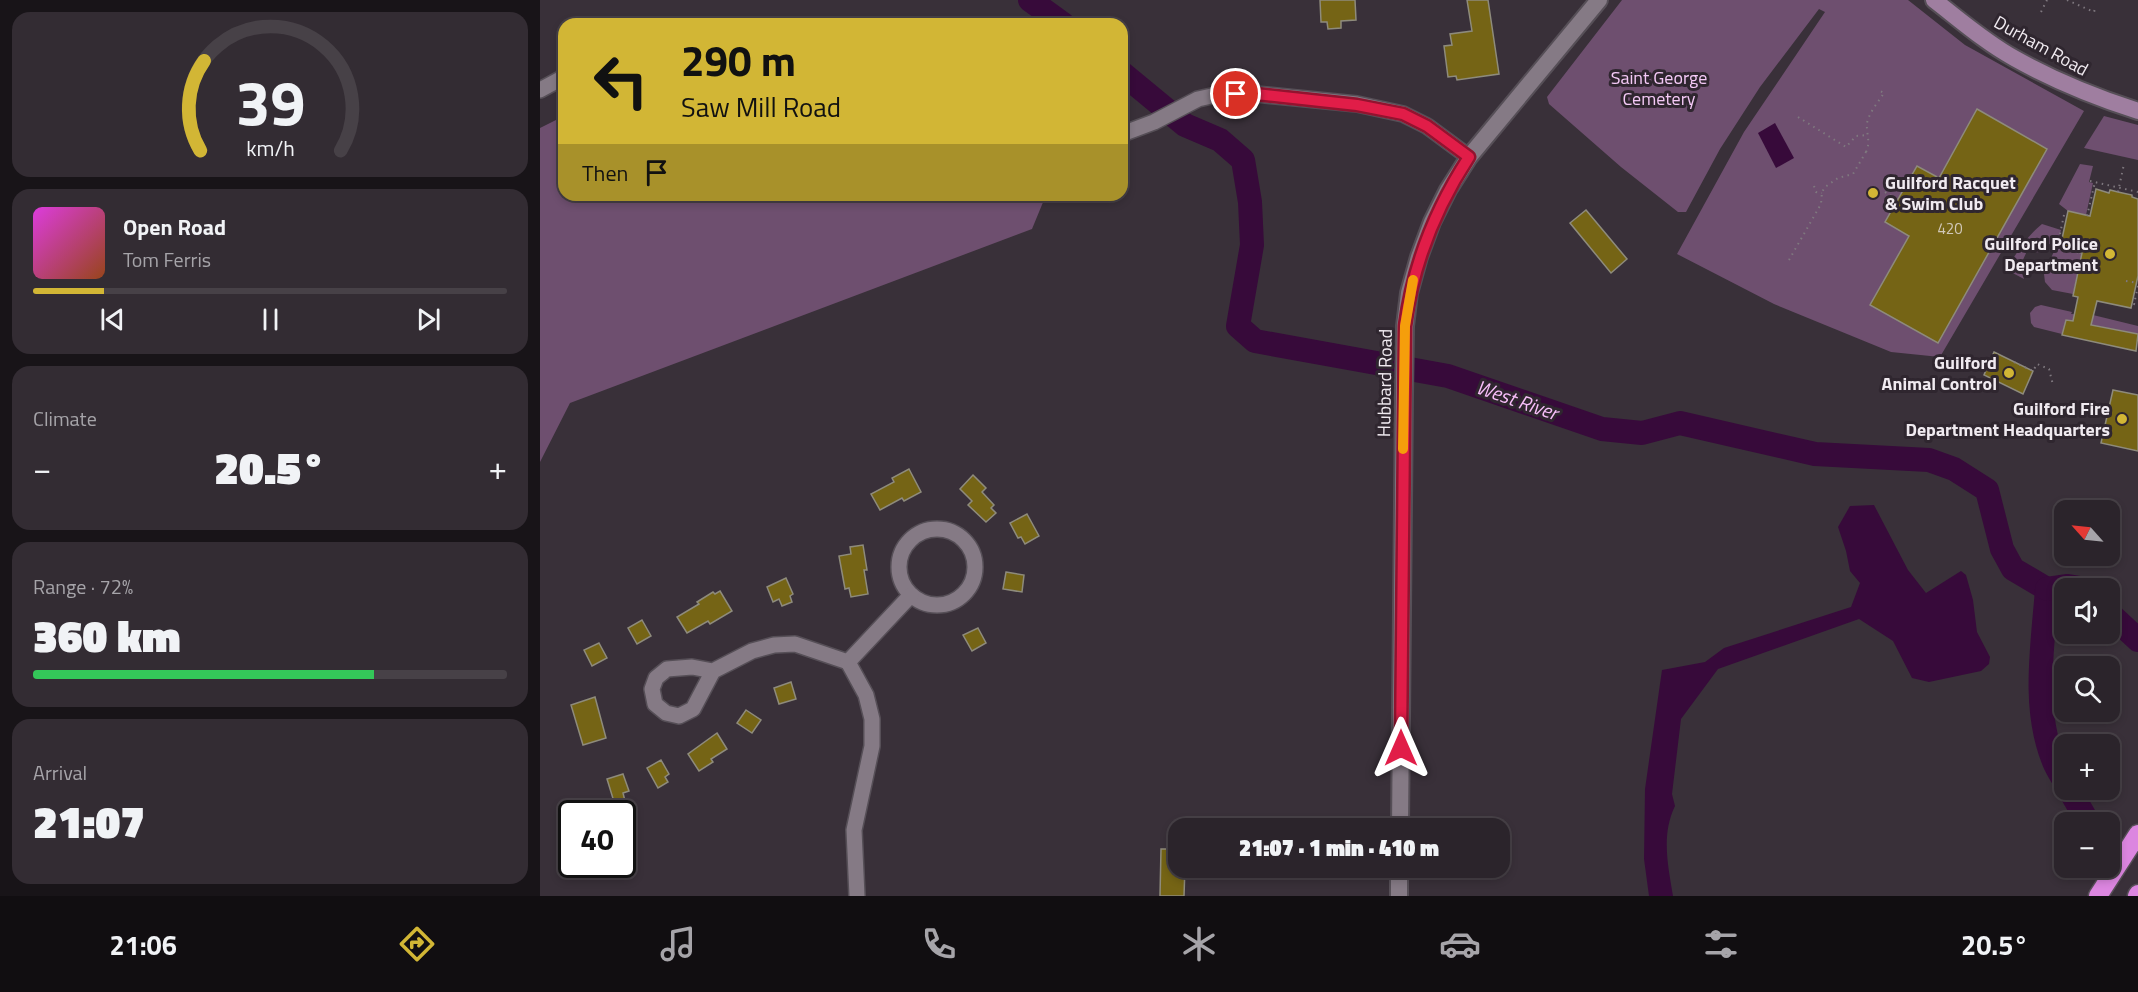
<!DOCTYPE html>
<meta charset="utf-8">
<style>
:root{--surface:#2b242b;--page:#332c33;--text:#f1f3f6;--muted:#a6a4a9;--line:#474147;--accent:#d2b635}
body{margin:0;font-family:"Titillium Web",sans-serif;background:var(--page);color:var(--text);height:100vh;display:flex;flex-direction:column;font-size:22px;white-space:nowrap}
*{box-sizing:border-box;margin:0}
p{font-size:20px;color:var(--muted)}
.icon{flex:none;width:33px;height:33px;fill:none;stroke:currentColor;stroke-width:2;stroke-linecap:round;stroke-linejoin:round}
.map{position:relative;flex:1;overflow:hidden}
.details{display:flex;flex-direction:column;gap:12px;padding:12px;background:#181418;width:540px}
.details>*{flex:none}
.hud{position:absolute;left:18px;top:18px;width:570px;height:183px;border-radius:18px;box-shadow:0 3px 9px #0003,0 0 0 2px var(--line);background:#d2b635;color:#111;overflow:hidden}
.needle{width:39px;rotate:297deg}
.tools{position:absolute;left:1514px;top:500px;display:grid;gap:12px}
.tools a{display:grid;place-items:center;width:66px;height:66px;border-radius:12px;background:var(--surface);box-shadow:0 3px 9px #0003,0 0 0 2px var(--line);font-size:30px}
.speed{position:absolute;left:18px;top:800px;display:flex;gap:12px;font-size:30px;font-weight:700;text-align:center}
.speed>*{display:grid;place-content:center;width:78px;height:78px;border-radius:50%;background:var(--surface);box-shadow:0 3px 9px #0003,0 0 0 2px var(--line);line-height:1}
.speed .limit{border:3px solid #111;border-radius:9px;background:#fff;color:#111}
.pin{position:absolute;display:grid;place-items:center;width:51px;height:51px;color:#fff;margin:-26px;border:3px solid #fff;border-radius:50%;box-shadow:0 2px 6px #0007}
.me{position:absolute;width:66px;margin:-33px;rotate:0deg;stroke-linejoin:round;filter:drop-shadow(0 0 4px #0008)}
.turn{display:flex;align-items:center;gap:21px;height:126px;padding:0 24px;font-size:27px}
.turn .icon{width:78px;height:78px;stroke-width:2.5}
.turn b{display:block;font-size:42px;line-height:51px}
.then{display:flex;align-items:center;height:57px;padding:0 24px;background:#0003;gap:12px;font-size:22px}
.big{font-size:45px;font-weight:800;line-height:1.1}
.details .widget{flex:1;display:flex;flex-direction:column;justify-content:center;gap:9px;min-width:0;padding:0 21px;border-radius:18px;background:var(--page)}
.details .dial{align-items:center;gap:0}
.dial svg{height:156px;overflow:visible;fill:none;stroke:var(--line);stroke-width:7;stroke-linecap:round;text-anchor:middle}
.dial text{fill:var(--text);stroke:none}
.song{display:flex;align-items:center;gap:18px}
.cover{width:72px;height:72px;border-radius:9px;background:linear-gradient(135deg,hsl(300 70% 55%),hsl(20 70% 35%))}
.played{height:6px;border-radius:3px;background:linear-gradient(90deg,var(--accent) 15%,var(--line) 15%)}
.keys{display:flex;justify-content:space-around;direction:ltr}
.heat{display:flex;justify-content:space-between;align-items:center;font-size:33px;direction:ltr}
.charge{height:9px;border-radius:4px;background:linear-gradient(90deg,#34c759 72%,var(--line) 0)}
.trip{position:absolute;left:628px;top:818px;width:342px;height:60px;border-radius:18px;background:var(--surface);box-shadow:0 3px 9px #0003,0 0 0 2px var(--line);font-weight:800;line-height:60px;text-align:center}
.tabs{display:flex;height:96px;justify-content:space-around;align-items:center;background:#110e11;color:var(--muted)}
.tabs .icon{width:42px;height:42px}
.tabs .selected{color:var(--accent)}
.tabs b{font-size:27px;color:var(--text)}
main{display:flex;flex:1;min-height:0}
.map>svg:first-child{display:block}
</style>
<main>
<section class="details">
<div class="widget dial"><svg viewBox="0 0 100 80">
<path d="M14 69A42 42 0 1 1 86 69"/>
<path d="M14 69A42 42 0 0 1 16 23" stroke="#d2b635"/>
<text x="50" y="56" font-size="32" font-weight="700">39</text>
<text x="50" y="72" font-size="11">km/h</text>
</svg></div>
<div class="widget">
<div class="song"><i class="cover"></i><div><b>Open Road</b><p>Tom Ferris</p></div></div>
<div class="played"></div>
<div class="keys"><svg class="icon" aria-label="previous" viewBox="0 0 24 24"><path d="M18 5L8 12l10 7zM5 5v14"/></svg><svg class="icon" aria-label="pause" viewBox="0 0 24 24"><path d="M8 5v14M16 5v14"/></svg><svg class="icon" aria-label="next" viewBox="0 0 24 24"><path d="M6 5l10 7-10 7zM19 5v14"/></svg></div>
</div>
<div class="widget"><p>Climate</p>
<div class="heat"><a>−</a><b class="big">20.5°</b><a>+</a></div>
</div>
<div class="widget"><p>Range · 72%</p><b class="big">360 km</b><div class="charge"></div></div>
<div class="widget"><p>Arrival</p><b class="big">21:07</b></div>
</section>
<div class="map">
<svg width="1598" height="896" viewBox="0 0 1598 896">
<rect width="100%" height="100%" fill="#393039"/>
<!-- green -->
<g fill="#6e4f6f">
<path d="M1082,0h286l57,45 119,66 -144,246 -49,-5 -117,-48 -97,-50 67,-122 81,-120 -6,-3 -59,78 -40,62 -34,63h-8l-57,-45 -72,-63 -2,-7z"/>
<path d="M24,116v79h482l-14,34 -462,174 -30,59v-334z"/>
<path d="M1564,116l34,9v35l-54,-12z"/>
<path d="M1540,164l13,2 -4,16 4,1 -7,32 -18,-4 -9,-7z"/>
<path d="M1502,224l19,6 -4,15 -8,-1c-5,10 -11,9 -22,7l-5,11 3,3 -5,3 4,11 -17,-9c9,-18 20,-34 35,-46z"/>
<path d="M1520,248l22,5 -9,41 -21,-4 -7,-8 -1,-8 11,-25z"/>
<path d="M1501,305l31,7 -1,2 22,1 45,11v8l-72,-14 -4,14 -28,-7 -3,-4 -1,-10 5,-6z"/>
</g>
<!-- water -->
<g fill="#370a3a">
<path d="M1235,123l19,35 -18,10 -18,-35z"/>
<path d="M1334,505l34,65 18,23 35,-22 5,4 7,25 4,32 13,25 -1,7 -8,7 -52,11 -17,-4 -19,-37 -34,-22 -141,50 -37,50 -9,75 3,12c-14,29 -7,59 -2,90h-24l-5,-37 1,-70 17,-119 43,-8 19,-14 127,-41 9,-24 -10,-12 -4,-20 -8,-24 12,-21z"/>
</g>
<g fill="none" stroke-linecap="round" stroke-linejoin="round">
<!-- river -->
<g stroke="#370a3a" stroke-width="24">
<path d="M490,0l33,24"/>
<path d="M582,73l63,52 35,15 23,20 7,42 2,43 -14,81 17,15 193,35 154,53 40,4 38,-10 135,31 114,6 25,9 33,21 15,59 11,20 34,20"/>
<path d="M1507,589c-4,55 -15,117 6,170 2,7 7,14 11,21"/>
<path d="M1507,589l21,-3 12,2"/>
<path d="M1569,613l29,27"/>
<path d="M1529,789l19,33"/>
</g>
</g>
<!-- building -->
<g fill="#756415" stroke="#8e8b7c" stroke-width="1.5">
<path d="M780,0h35l1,20 -15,1v7l-13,1 -1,-7h-6z"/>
<path d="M927,0h21l11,74 -42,6 -1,-4 -8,1 -4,-31 8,-1 -2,-11 22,-3z"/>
<path d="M1437,109l70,40 -109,194 -68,-38 39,-69 -24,-14 32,-56 22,12z"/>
<path d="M1556,189l13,4 1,-3 8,2 14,3v2l6,2v77l-7,32 -34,-7 -6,24 47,9 -2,17 -74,-16 4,-15 7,1 5,-24 -5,-1 9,-43 -22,-5 8,-37 22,5z"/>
<path d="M1046,210l41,49 -16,14 -41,-50z"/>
<path d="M1454,352l39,19 -10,23 -39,-19z"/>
<path d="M1573,390l25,5v56l-37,-8z"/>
<path d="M369,469l12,23 -17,9 -2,-3 -22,12 -9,-16 23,-12 -2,-4z"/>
<path d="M433,475l13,13 -4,4 12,13 -3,3 5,5 -10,9 -18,-17 4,-4 -12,-12z"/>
<path d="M487,514l12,22 -14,8 -4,-7 -3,1 -8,-15z"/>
<path d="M323,545l4,25h-3l4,24 -17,3 -2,-9 -4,1 -6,-33 12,-2 -1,-7z"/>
<path d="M466,572l18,3 -2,17 -19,-3z"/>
<path d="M246,578l7,16 -3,2 2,6 -10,4 -3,-7 -6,3 -6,-15z"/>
<path d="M180,591l12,20 -22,13 -2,-3 -21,12 -10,-16 22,-13 -2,-2 16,-10 2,2z"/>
<path d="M102,620l9,16 -14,8 -9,-16z"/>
<path d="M438,628l8,15 -14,8 -9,-16z"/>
<path d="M59,643l8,15 -15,8 -8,-16z"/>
<path d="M251,682l5,17 -17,5 -5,-16z"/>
<path d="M55,697l11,41 -23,7 -12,-40z"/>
<path d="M206,710l15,10 -9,13 -15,-10z"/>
<path d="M177,733l10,16 -16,10 2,3 -14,9 -11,-17z"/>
<path d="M121,760l8,14 -4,3 3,5 -10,6 -11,-20z"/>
<path d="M83,774l6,17 -6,2 2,8 -10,4 -8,-26z"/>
<path d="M621,849h18v18h6l-1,29h-24z"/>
</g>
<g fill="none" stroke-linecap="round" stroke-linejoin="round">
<!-- minor casing -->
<g stroke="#564f57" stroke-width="18">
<g id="minor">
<path d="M0,90l24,-13"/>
<path d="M582,134l32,-12 44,-23 18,-4 40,-1 101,10 46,10 24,12 42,31"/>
<circle cx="397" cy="567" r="38"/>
<path d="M173,671l-20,38 -14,7 -13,-3 -11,-9 -3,-15 4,-11 11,-9 25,-2 21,4 39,-20 22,-6 21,-1 53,18"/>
<path d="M317,896l-3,-66 18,-84v-27l-6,-24 -18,-33 63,-67"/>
</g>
</g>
<!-- tertiary casing -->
<g stroke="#564f57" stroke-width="20">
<g id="tertiary">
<path d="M860,828l4,-433 1,-69 4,-33 10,-36 13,-35 16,-32 21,-33 130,-157"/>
<path d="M859,896v-29"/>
</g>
</g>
<!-- secondary casing -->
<g stroke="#564f57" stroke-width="20">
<path id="secondary" d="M1394,0c26,20 51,42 80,58 39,22 81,39 124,53"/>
</g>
<!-- motorway casing -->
<g stroke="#564f57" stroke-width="21">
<g id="motorway">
<path d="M1558,896l40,-62"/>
<path d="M1597,896l1,-2"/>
</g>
</g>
<!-- path -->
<g stroke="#7f787f" stroke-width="2" stroke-dasharray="1.5 4.5" stroke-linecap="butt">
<path d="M1527,0l27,12 1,-3"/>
<path d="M1501,12l6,-12"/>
<path d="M1258,117l48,30 10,-11 12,-1"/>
<path d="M1326,152c5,-10 0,-19 1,-29 2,-10 11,-21 17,-30l-4,-2"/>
<path d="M1550,181l48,11"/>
<path d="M1274,186l2,6 6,1"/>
<path d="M1345,192l13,8"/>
<path d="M1578,192l6,-28"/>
<path d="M1524,215l-7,33 23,5"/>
<path d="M1547,216l8,-34"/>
<path d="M1510,250l7,-2"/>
<path d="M1249,260l32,-56 1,-12 3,-5 13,-9 15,-4 13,-22 3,-1"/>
<path d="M1586,281l12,2"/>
<path d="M1598,286l-4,18 4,1"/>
<path d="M1474,362l19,9 4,-7 12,5 4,16"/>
</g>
<!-- minor -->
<use href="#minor" stroke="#857a85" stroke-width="15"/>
<!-- tertiary -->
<use href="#tertiary" stroke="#857a85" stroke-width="16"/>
<!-- secondary -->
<use href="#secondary" stroke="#9f7ea0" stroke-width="16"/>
<!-- motorway -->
<use href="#motorway" stroke="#dc86e0" stroke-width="18"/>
</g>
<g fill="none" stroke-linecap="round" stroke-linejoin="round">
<!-- route casing -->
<g stroke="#92132f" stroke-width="15">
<path id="route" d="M696,94h20l101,11 46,9 24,12 42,31c-34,52 -56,107 -64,169l-4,422"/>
</g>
<!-- route -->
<use href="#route" stroke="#e11d48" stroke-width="10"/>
<!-- slow -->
<path stroke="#f59e0b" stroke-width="10" d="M863,449l2,-123 8,-46"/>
</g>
<!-- markers -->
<g fill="#d2b635" stroke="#2f262f" stroke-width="2">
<circle cx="1333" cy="193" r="6"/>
<circle cx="1570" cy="254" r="6"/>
<circle cx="1469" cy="373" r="6"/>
<circle cx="1582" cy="419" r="6"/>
</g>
<g text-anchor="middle" stroke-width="6" stroke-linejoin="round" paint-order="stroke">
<!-- number labels -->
<g font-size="15" fill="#d1c8b9">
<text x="1410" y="234">420</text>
</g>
<!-- street labels -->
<g font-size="18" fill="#f0eaf0" stroke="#2f262f">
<text transform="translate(1501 46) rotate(29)" y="6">Durham Road</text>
<text transform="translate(845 383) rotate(-89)" y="6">Hubbard Road</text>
</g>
<!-- park labels -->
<g font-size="18" fill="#f5caf7" stroke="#2f262f">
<text x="1119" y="84">Saint George<tspan x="1119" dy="21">Cemetery</tspan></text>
</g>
<!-- poi labels -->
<g font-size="18" font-weight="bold" fill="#f0eaf0" stroke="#2f262f" text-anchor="end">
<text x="1345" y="189" text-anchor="start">Guilford Racquet<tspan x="1345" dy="21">&amp; Swim Club</tspan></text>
<text x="1558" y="250">Guilford Police<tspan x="1558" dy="21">Department</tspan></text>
<text x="1457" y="369">Guilford<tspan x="1457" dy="21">Animal Control</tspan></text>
<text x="1570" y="415">Guilford Fire<tspan x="1570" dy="21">Department Headquarters</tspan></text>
</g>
<!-- water labels -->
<g font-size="20" font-style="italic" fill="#f7bef9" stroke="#2f262f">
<text transform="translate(977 400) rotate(19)" y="7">West River</text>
</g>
</g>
</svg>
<div class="tools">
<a><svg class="needle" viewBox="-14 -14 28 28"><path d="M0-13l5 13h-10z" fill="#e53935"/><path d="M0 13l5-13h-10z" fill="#a6a4a9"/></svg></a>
<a><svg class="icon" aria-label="sound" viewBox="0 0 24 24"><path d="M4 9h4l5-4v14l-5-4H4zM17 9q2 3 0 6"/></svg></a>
<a><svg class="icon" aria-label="search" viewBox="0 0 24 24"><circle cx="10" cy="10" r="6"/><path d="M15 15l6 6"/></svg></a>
<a>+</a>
<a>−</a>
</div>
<div class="speed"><div class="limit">40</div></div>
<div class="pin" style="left:696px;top:94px;background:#d93025"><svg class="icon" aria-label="arrive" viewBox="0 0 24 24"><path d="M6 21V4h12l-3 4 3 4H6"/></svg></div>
<svg class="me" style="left:861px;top:748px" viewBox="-20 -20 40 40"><path d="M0-17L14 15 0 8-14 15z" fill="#e11d48" stroke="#fff" stroke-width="4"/></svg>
<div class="trip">21:07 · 1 min · 410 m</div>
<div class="hud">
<div class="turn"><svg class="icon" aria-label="left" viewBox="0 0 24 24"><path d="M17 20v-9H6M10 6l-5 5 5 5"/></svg><div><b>290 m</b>Saw Mill Road</div></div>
<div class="then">Then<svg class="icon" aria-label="arrive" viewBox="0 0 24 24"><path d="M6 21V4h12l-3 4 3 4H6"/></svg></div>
</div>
</div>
</main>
<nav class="tabs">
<b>21:06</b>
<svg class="icon selected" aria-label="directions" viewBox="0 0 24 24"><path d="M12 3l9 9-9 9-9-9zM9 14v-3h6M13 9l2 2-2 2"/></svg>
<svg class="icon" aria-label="music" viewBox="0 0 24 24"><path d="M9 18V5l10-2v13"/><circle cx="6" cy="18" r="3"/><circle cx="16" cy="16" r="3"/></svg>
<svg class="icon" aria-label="phone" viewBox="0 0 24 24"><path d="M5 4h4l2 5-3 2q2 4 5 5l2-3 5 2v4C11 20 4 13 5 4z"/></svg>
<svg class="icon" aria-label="climate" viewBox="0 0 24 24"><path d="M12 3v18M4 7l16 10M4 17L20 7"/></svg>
<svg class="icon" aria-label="car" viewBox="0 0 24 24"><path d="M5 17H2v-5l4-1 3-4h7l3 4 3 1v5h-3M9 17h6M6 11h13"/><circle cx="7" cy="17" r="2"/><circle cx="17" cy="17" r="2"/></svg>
<svg class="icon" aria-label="filters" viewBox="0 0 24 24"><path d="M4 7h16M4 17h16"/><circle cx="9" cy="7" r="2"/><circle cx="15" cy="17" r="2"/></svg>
<b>20.5°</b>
</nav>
